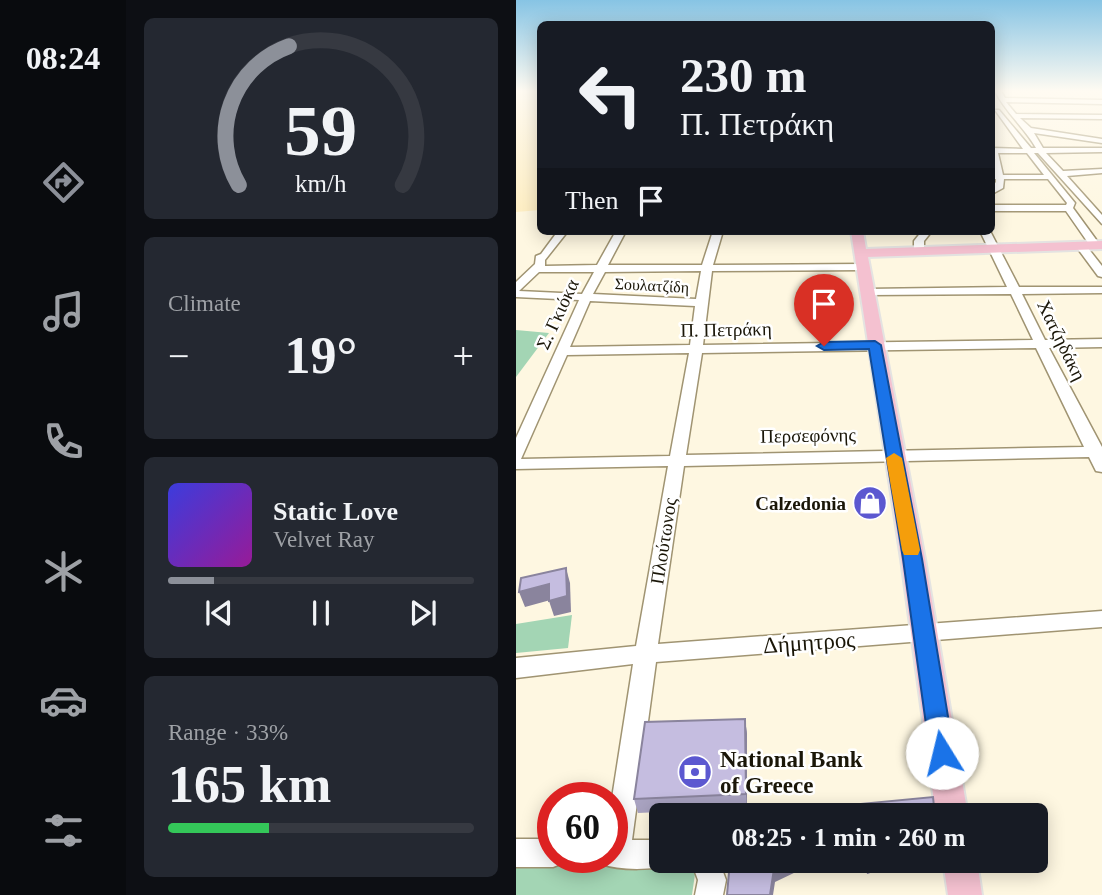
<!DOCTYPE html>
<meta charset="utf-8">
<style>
:root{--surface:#171b24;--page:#242831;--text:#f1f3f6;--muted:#9ea1a6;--line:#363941;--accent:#8c9099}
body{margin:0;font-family:"Times New Roman",serif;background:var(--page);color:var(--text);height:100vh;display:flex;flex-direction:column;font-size:26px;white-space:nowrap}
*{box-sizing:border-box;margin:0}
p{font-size:23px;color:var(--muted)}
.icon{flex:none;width:38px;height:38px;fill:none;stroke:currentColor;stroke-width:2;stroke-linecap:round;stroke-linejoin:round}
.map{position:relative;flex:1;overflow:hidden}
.panel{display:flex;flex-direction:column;gap:18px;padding:18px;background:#0d0f14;width:390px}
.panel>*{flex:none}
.banner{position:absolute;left:21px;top:21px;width:458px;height:214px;border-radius:10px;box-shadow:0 4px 18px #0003;background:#171b24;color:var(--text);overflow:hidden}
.speed{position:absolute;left:21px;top:782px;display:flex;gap:14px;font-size:35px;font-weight:700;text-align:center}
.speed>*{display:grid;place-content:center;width:91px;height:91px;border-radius:50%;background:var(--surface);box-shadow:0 4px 18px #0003;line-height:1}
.speed .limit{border:10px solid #d22;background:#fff;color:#111}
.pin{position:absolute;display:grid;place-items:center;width:60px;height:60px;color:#fff;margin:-72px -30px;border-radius:50% 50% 50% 0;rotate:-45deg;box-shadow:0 0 7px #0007}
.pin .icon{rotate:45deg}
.me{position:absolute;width:77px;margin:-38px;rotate:351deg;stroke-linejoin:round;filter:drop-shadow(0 0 5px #0008)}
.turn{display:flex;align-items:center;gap:24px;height:147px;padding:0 28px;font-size:32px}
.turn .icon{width:91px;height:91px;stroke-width:2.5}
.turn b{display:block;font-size:49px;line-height:60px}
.then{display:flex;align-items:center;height:66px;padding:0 28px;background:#0003;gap:14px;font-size:26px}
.big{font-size:52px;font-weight:700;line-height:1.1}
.panel .widget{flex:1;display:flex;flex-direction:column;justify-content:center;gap:10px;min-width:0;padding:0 24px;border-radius:10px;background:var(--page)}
.panel .dial{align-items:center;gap:0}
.dial svg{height:182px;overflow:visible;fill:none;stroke:var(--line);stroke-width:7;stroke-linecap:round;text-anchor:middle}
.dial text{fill:var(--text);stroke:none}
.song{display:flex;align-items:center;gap:21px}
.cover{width:84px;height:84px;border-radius:10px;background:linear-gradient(135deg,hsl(240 70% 55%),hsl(300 70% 35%))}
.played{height:7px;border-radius:4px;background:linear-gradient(90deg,var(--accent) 15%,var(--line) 15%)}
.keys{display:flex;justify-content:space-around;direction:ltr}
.heat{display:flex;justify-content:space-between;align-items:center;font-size:38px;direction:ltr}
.charge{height:10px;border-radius:5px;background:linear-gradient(90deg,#34c759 33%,var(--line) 0)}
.trip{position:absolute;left:133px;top:803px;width:399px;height:70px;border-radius:10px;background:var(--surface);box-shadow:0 4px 18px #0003;font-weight:700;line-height:70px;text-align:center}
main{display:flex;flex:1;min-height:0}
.menu{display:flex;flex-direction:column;width:126px;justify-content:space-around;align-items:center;background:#090b0e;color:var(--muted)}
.menu .icon{width:49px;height:49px}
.menu .on{color:var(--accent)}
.menu b{font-size:32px;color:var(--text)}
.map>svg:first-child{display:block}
</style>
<main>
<nav class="menu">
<b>08:24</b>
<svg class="icon on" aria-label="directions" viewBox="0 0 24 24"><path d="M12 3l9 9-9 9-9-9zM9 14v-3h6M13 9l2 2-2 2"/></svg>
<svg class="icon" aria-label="music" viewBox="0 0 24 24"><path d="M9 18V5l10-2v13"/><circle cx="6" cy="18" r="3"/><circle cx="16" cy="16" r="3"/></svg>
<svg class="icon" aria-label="phone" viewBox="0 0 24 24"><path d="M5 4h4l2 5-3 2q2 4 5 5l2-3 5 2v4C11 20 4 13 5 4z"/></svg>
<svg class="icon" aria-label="climate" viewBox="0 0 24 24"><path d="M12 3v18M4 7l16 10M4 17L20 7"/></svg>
<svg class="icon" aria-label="car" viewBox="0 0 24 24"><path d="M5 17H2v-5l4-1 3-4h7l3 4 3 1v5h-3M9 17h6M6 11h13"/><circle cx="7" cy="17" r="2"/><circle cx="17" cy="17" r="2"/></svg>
<svg class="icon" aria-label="filters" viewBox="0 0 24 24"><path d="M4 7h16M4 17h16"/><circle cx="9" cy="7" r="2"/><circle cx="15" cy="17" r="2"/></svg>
</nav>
<section class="panel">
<div class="widget dial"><svg viewBox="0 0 100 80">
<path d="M14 69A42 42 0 1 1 86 69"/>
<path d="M14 69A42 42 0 0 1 36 8" stroke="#8c9099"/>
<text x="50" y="56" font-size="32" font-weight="700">59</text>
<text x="50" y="72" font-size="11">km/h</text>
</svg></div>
<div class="widget"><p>Climate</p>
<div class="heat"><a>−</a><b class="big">19°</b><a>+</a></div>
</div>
<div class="widget">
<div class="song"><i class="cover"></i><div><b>Static Love</b><p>Velvet Ray</p></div></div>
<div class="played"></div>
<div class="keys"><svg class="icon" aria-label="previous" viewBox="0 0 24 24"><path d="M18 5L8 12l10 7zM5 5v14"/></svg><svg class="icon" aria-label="pause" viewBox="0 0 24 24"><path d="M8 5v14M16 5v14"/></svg><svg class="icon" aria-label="next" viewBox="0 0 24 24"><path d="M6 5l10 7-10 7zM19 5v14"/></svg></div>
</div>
<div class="widget"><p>Range · 33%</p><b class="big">165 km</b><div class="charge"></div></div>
</section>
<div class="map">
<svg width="586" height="895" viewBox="0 0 586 895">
<rect width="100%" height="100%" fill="#fef7e1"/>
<!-- built -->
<path fill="#feeec2" d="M0,91h24v119l-24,2z"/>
<!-- green -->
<g fill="#a3d5b4">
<path d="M0,330l33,3 -33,44z"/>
<path d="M56,615l-4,33 -52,5v-29z"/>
<path d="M0,861l180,6 -4,28h-176z"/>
</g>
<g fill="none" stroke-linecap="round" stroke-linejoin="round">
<!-- minor casing -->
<g stroke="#a09472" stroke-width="3">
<g id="minor">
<path d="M479,91h6l4,7 97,2v4l-96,-2 10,12 86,1v4l-82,-1 11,10 71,11v4l-68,-10 9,15h59v4l-56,1 17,18 39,-2v4l-35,3 35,39v9l-64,-71h-4l41,50 -2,5 27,37 -1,2h-8l-25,-36h-74v-6h74l1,-2 -19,-24h-44l-1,9 -11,6v-7l4,-5v-3h-4v-4h3l-3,-27 31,1 -28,-39h4l32,38h5c-12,-21 -30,-35 -41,-57zM482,153h29l17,22h-41z"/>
<path d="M42,231h10l-23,29v6l52,-1 19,-34h10l-18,34h94l11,-34h10l-10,34 150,-1 5,3 -5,3 -151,1 -9,74 330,-5 -22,-46 -143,1 -6,-3 6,-3 139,-2 -27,-56h10l29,56h83v6l-80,1 23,46 57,-1v8l-53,1 53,99v25l-6,-1 -7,-14 -405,9 -26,178 444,-33v16l-446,35 -24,178h29v21h11c-12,11 -55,9 -70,3l-2,-6h12v-60l21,-134 -117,14v-20l120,-12 32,-180 -152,3v-31l63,-138 -63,-3v-15l19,-18 1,-8 5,-2zM185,271l-5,28 -103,-5 12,-22zM23,272h55l-12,22 -63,-3zM74,301l105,5 -5,39 -120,2zM520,348l48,99 -398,8 16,-102zM173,353l-19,103 -149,3 46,-104z"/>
<path d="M406,231h10l-8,10v9l-5,3 -5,-3v-9z"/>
<path d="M564,242l4,1 18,23v11l-4,-1 -23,-31z"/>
<path d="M0,839h37v19h12l-2,5 -10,4h-37z"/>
<path d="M175,861h28l7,19 -3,15h-28l3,-15z"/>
</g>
</g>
<!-- major casing -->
<g stroke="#e4e3e1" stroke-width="4">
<g id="major">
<path d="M335,231h12l3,18 236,-8v8l-234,8 57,302 43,257h-32l-35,-257z"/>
<path d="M427,861h34l5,34h-34z"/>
</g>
</g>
<!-- minor -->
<use href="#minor" fill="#fff" fill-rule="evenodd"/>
<!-- major -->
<use href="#major" fill="#f4c1d0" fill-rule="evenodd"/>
</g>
<!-- wall -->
<g fill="#a9a3c1">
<path d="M229,719l2,15v74l-109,5 -4,-14z"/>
<path d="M333,805l86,11h-87z"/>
<path d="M346,861h45l-40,13z"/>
</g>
<!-- shaded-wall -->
<g fill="#8a849d">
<path d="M50,568l4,15 1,29 -17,4 -5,-15z"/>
<path d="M33,584l5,15 -29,8 -6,-15z"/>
<path d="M229,719l2,15v74l-1,-14z"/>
<path d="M275,861h28l-44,21 -2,13h-3l4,-26z"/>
<path d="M352,861h39l-40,13z"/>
</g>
<!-- building -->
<g fill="#c5bde0" stroke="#8a849d" stroke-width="2">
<path d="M50,568l1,28 -18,5v-17l-30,8 2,-14z"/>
<path d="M229,719l1,75 -112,5 11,-77z"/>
<path d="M417,797l2,19h-82l-4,-11z"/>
<path d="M287,808l3,8h-20z"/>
<path d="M214,861h61l-17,8 -4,26h-43z"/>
</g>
<!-- sky -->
<linearGradient id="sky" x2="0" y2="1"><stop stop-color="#87c4e4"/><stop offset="0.42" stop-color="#fffbf2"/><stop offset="1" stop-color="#fffbf2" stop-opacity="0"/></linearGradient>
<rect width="586" height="217" fill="url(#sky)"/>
<!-- route -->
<path fill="#1a73e8" stroke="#114b97" stroke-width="2" d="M359,341l6,4 41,214 32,194 -3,9 -9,3 -9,-3 -3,-9 -27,-194 -34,-210 -45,1 -7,-4 7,-4z"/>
<!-- slow -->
<path fill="#f59e0b" d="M378,453l8,5 18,92 -2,5h-14l-2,-5 -16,-92z"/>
<!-- icons -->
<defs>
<g id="shop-disc" transform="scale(1.75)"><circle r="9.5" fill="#5c58d0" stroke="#fff"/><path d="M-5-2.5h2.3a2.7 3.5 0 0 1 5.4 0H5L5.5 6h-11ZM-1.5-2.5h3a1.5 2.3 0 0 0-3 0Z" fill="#fff"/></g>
<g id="bank-disc" transform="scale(1.75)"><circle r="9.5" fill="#5c58d0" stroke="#fff"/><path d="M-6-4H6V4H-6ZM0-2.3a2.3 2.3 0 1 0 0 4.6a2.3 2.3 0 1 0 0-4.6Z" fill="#fff"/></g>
</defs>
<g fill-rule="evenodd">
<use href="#shop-disc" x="354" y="503"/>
<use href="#bank-disc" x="179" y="772"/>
</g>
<g text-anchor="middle" stroke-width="5" stroke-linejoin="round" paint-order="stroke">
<!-- far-street labels -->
<g font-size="16" fill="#1a1608" stroke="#fff">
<text transform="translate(136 285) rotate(3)" y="6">Σουλατζίδη</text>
</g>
<!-- street labels -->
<g font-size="19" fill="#1a1608" stroke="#fff">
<text transform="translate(41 314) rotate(-65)" y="7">Σ. Γκιόκα</text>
<text transform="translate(210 329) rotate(-1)" y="7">Π. Πετράκη</text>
<text transform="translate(546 340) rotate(64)" y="7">Χατζηδάκη</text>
<text transform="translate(292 435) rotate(-1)" y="7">Περσεφόνης</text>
<text transform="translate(147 541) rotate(-81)" y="7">Πλούτωνος</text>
</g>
<!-- poi labels -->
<g font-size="19" font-weight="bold" fill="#1a1608" stroke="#fff" text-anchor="end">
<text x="330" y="510">Calzedonia</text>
</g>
<!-- near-street labels -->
<g font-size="23" fill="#1a1608" stroke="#fff">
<text transform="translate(293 642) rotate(-4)" y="8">Δήμητρος</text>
</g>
<!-- near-poi labels -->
<g font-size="23" font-weight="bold" fill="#1a1608" stroke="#fff" text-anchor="start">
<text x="204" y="767">National Bank<tspan x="204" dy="26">of Greece</tspan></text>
</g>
</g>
</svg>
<div class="speed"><div class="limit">60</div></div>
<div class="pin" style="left:308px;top:346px;background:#d93025"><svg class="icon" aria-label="arrive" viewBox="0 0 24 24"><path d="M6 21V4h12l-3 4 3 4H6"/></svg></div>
<svg class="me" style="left:426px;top:753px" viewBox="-20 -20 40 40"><circle r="19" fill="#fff"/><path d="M0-13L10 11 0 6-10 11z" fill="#1a73e8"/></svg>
<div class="trip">08:25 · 1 min · 260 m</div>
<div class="banner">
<div class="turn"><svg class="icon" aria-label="left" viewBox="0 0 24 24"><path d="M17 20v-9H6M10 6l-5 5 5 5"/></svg><div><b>230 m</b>Π. Πετράκη</div></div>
<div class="then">Then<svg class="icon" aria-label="arrive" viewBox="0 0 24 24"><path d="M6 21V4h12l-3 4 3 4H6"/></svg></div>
</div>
</div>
</main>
